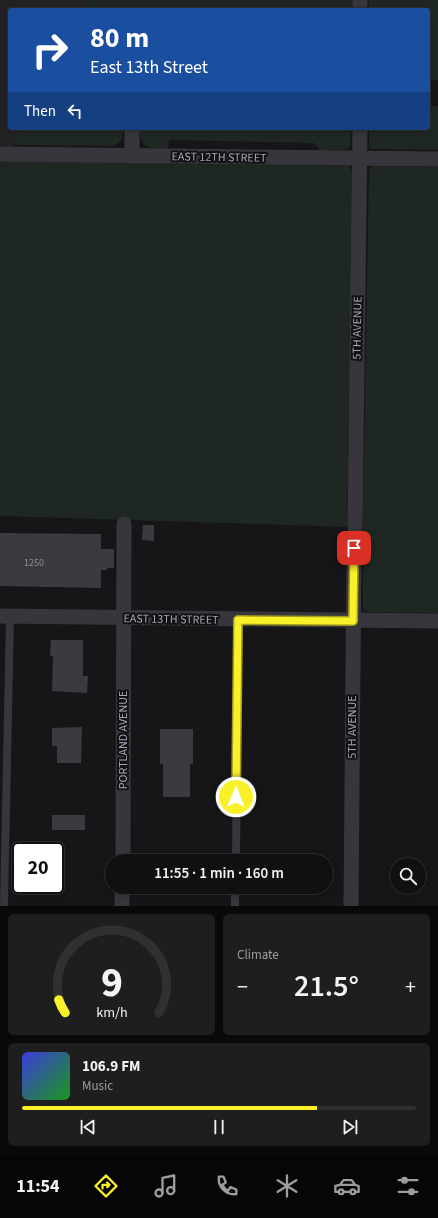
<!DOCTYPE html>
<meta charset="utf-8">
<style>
:root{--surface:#101011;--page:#1e1e1f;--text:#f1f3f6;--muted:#9c9d9f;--line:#303031;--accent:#faf02a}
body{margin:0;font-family:"Source Sans 3",sans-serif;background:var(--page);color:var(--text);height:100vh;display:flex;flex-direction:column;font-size:15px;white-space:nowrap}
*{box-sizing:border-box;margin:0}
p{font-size:13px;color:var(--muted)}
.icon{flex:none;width:22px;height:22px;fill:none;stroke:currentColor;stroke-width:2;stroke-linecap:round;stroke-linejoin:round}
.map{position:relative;height:906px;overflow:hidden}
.details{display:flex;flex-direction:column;gap:8px;padding:8px;background:#090909;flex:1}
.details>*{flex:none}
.top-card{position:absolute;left:8px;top:8px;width:422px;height:122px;border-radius:4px;box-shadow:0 2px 6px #0003,0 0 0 1px var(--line);background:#1a4fa0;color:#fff;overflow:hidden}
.buttons{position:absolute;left:390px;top:858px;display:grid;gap:8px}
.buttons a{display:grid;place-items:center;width:36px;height:36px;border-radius:50%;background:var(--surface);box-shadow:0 2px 6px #0003,0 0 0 1px var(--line);font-size:20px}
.speed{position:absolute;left:12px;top:842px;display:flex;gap:8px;font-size:20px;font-weight:700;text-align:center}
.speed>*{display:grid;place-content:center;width:52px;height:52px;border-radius:50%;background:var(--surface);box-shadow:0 2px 6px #0003,0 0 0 1px var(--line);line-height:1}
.speed .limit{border:2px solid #111;border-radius:6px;background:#fff;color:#111}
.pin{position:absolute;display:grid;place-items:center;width:34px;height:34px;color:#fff;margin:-17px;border-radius:8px;box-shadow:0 2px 6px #0006}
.me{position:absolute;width:44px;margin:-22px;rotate:1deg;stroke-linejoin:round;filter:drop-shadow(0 0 3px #0008)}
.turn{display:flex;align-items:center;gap:14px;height:84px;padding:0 16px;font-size:18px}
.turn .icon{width:52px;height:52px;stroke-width:2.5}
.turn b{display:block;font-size:28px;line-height:34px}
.then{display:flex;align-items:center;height:38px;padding:0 16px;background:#0003;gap:8px;font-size:15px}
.big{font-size:30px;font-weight:600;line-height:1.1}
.details .widget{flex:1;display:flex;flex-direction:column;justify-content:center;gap:6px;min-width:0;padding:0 14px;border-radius:6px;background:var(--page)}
.details .dial{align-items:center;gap:0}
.dial svg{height:104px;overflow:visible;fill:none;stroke:var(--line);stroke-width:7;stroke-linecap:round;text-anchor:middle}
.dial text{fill:var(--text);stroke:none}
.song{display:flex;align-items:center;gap:12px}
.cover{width:48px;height:48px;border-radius:6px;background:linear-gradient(135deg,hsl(240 70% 55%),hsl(120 70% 35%))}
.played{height:4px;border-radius:2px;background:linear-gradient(90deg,var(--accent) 75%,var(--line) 75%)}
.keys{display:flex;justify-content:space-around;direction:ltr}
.heat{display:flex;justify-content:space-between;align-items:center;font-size:22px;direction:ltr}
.details .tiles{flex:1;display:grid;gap:8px;grid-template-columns:1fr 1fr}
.widget:last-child{grid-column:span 2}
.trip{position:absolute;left:105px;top:854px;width:228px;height:40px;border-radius:20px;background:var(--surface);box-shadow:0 2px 6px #0003,0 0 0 1px var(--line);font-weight:600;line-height:40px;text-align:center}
.tabs{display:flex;height:64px;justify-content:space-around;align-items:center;background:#060607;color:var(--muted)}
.tabs .icon{width:28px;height:28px}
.tabs .current{color:var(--accent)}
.tabs b{font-size:18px;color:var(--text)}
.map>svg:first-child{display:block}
</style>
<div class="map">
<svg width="438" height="906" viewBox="0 0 438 906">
<rect width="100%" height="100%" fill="#161517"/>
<!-- built -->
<path fill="#222124" d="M0,0h90l-5,10h-75v118h13l-23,44z"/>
<!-- green -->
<g fill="#1f2722">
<path d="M90,0h263l-2,10h-266z"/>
<path d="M369,0h69v80h-10v-70h-59z"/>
<path d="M428,106h10v44l-65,-1 -4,-1v-20h59z"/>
<path d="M23,128h101c-2,9 -2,16 -12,18l-98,-1z"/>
<path d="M140,128h211l-1,19 -5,3h-25l-6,-7 -145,-3 -1,8c-16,2 -30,0 -28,-20z"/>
<path d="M6,161l344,5 3,9 -6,352 -347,-11v-344z"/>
<path d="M371,166l67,1v446l-67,-1 -6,-1 -2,-3v-97l6,-340z"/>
</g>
<!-- building -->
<g fill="#3a3a3f">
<path d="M143,525h11v16l-12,-1z"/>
<path d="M0,533l101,1v15h13v19h-7v2h-6v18l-101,-2z"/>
<path d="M51,640h32v36h5l-1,17 -35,-2 1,-35h-3z"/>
<path d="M82,727l-1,36h-24v-17h-5v-18z"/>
<path d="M160,729h33v35h-3v33h-27v-33h-3z"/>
<rect x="52" y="815" width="33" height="15"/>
</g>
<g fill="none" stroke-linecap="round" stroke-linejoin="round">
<!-- service -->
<g stroke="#37363c" stroke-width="8">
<path d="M236,861l2,-241"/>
<path d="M4,906l6,-289"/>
<path d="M235,906v-19"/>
</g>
<!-- minor -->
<g stroke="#37363c" stroke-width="15">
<path d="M360,10v-10"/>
<path d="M0,154l438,5"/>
<path d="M132,156v-28"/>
<path d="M355,528l5,-400"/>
<path d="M0,616l438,5"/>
<path d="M123,861l1,-337"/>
<path d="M122,906v-19"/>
<path d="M351,906l3,-358"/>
</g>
</g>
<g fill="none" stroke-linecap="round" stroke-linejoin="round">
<!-- route casing -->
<g stroke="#a29c1b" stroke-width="10">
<path id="route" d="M236,797l2,-177 115,1 1,-73"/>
</g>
<!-- route -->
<use href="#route" stroke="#faf02a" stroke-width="7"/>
</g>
<g text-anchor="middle" stroke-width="4" stroke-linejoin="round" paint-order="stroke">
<!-- number labels -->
<g font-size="10" fill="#8b8c9a">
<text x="34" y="566">1250</text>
</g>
<!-- street labels -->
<g font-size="12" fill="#a6a7b8" stroke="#111012">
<text transform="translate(219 157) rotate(1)" y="4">EAST 12TH STREET</text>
<text transform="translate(357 328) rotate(-89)" y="4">5TH AVENUE</text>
<text transform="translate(171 619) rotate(1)" y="4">EAST 13TH STREET</text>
<text transform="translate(352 727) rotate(-90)" y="4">5TH AVENUE</text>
<text transform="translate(123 740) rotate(-90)" y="4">PORTLAND AVENUE</text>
</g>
</g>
</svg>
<div class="buttons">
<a><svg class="icon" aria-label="search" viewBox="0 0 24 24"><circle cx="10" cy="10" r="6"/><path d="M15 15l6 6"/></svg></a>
</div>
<div class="speed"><div class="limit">20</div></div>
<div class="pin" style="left:354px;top:548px;background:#d93025"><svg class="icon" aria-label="arrive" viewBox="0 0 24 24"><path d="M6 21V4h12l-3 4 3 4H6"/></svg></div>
<svg class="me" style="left:236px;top:797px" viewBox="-20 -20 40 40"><circle r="17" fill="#faf02a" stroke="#fff" stroke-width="3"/><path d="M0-11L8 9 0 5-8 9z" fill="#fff"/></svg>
<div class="trip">11:55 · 1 min · 160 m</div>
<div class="top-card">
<div class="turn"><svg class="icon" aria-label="right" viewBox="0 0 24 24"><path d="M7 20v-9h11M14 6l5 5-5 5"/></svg><div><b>80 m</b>East 13th Street</div></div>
<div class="then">Then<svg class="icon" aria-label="left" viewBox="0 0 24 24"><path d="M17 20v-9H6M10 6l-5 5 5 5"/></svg></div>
</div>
</div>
<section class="details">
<div class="tiles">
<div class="widget dial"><svg viewBox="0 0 100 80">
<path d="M14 69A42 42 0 1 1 86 69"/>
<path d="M14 69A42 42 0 0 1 9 59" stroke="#faf02a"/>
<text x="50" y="56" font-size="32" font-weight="700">9</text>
<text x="50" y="72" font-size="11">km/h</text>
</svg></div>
<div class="widget"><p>Climate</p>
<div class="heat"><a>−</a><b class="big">21.5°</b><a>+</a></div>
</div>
<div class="widget">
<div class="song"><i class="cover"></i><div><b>106.9 FM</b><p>Music</p></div></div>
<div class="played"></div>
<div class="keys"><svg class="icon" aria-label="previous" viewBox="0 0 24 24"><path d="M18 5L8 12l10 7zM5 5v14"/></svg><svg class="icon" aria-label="pause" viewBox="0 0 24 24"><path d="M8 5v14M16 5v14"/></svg><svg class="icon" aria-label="next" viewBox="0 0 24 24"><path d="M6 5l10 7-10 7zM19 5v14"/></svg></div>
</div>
</div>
</section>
<nav class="tabs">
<b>11:54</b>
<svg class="icon current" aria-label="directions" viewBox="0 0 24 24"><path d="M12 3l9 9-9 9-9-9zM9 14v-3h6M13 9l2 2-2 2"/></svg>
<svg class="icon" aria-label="music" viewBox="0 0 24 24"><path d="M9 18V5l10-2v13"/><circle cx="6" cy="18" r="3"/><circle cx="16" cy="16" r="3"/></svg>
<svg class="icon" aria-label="phone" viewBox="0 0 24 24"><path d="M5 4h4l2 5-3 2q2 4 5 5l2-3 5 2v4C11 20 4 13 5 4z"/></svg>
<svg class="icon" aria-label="climate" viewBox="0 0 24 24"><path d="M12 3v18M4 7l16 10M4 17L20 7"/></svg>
<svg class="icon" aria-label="car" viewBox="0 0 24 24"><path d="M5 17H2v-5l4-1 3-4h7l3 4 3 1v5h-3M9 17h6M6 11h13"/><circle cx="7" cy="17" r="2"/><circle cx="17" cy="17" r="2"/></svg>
<svg class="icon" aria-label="filters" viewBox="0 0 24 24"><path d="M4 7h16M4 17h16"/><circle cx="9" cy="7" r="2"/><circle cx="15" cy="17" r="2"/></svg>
</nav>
